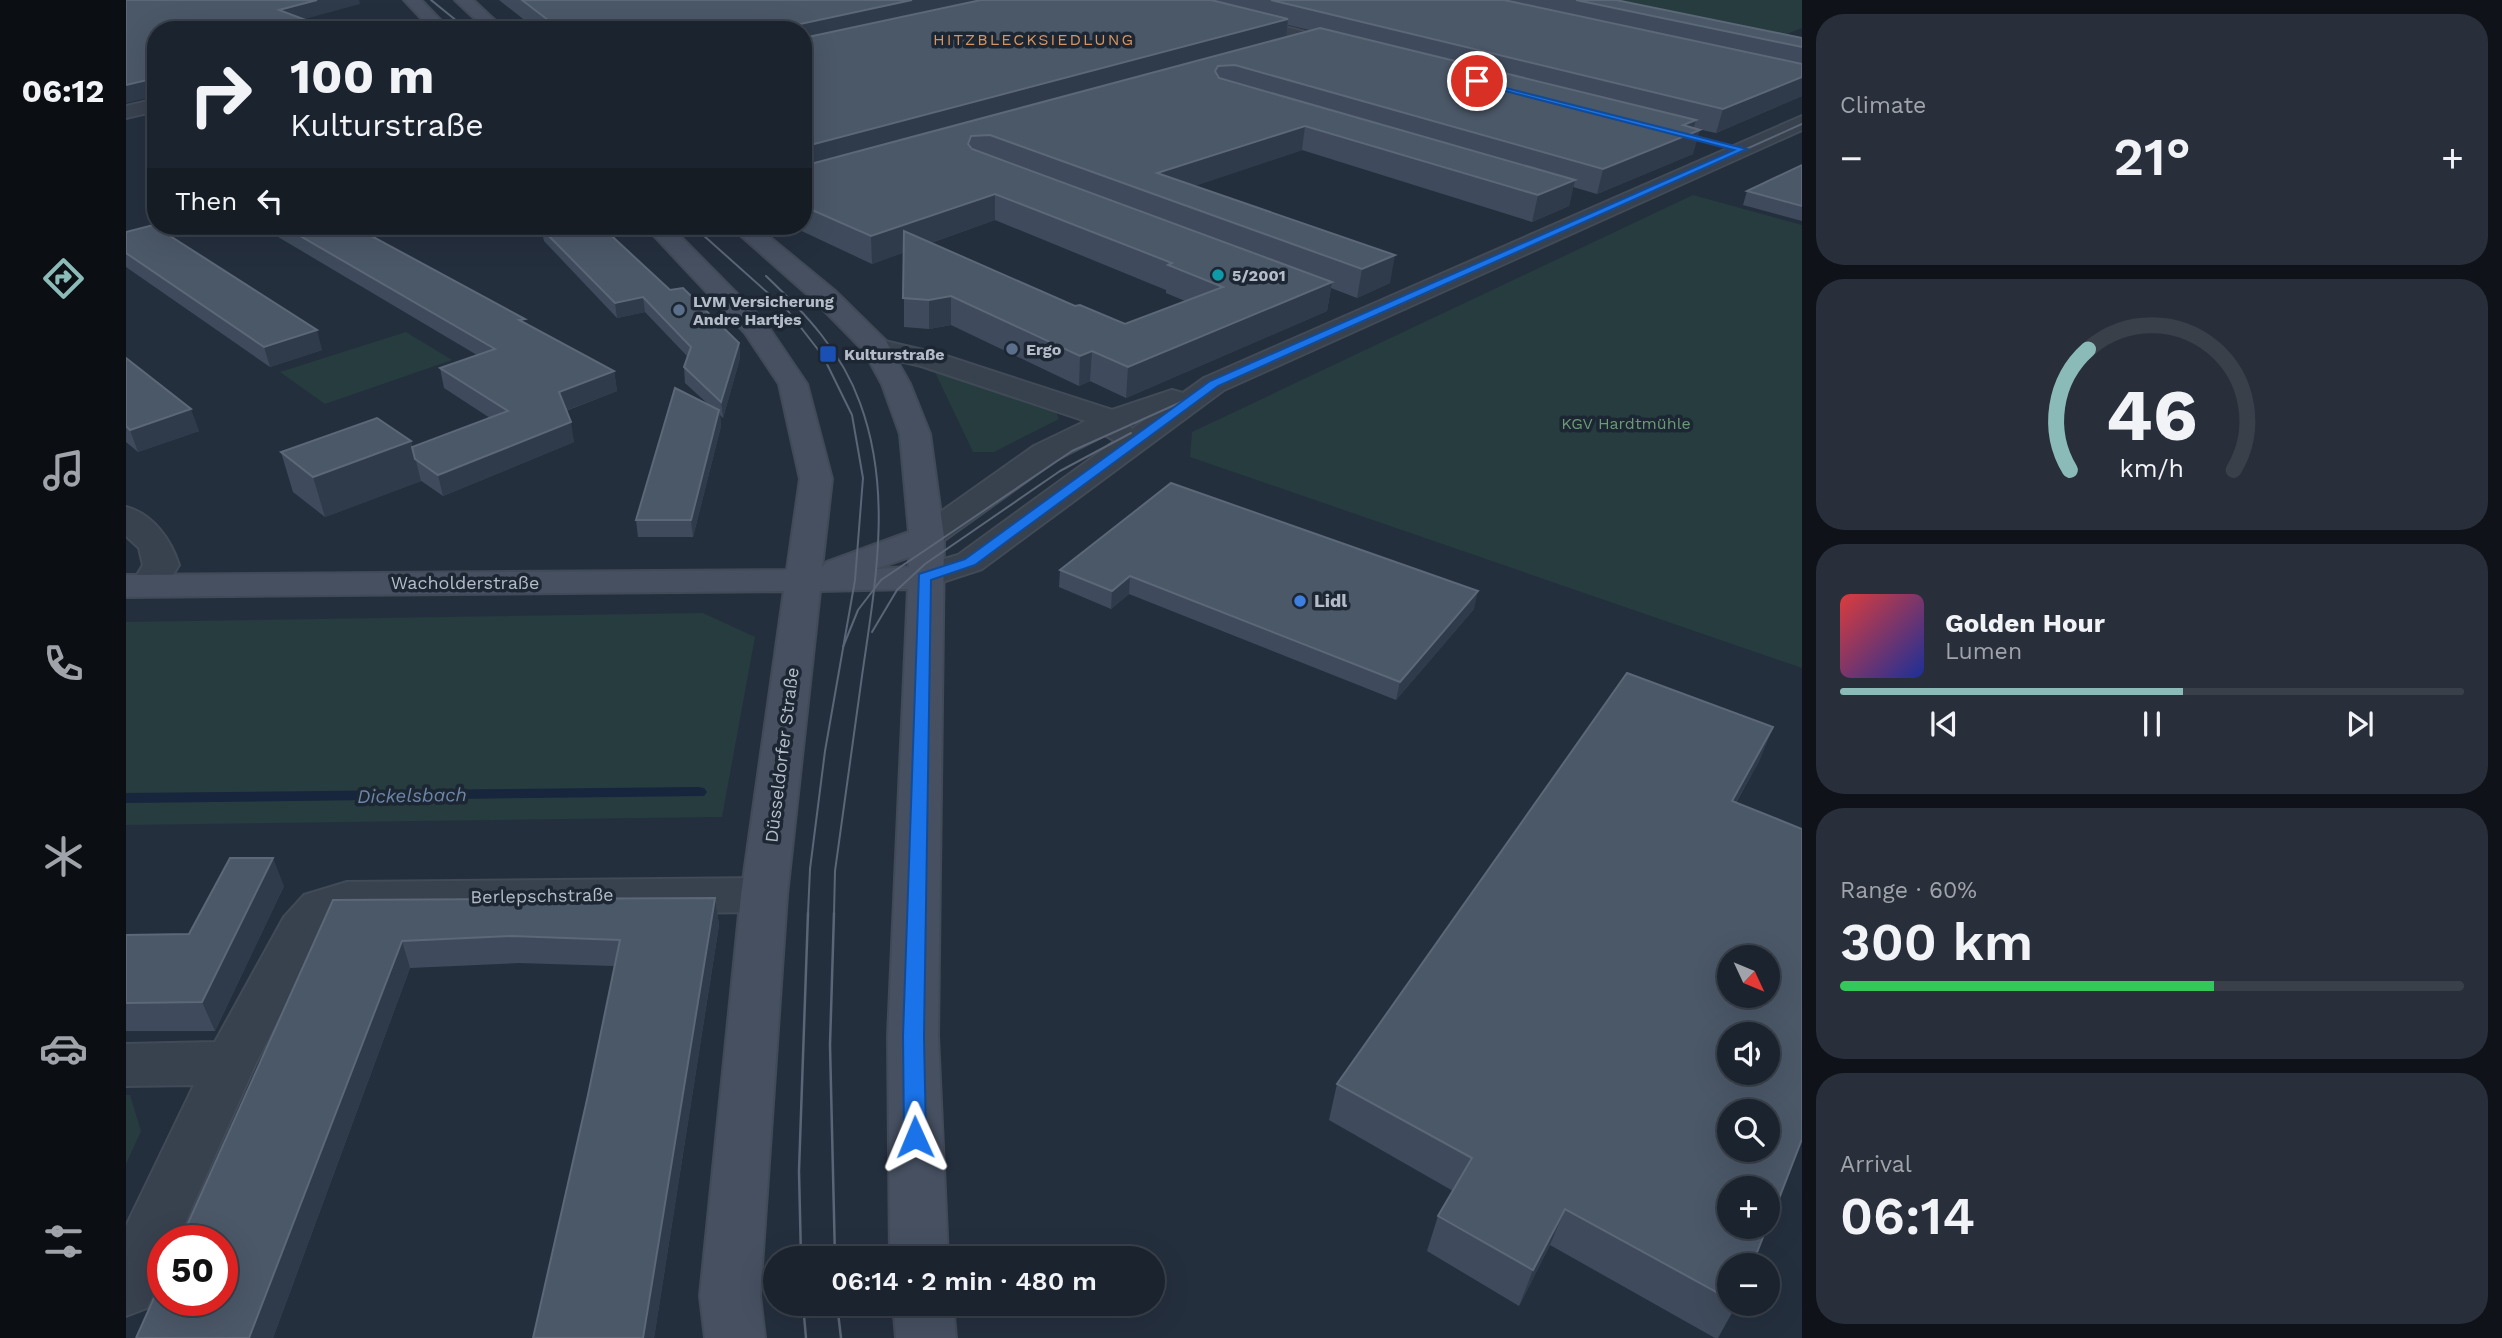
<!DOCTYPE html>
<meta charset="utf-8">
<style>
:root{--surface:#1b232e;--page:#282f3a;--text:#f1f3f6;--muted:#a0a4aa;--line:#39404a;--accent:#8bbbb9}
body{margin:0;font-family:"Work Sans",sans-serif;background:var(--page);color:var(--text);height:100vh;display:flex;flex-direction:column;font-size:26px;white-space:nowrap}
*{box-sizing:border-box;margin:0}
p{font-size:23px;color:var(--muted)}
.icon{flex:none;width:38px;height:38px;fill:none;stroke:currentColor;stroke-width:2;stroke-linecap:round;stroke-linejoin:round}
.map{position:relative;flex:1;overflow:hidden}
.drawer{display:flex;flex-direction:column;gap:14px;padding:14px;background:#0f1319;width:700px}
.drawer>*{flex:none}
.banner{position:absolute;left:21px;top:21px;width:665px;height:214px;border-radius:28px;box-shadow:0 7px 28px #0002,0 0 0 2px var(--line);background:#1b232e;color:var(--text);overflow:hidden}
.needle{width:46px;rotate:134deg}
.buttons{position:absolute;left:1591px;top:945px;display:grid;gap:14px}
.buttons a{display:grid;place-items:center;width:63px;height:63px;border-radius:50%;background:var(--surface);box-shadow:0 7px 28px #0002,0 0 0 2px var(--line);font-size:35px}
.speed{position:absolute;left:21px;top:1225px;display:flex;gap:14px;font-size:35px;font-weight:700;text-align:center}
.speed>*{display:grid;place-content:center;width:91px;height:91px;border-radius:50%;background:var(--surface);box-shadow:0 7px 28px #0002,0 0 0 2px var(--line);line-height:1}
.speed .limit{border:10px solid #d22;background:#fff;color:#111}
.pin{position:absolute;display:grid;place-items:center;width:60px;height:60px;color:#fff;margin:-30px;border:4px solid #fff;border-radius:50%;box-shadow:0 2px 7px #0007}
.me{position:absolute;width:77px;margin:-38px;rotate:359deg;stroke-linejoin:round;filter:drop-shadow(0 0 5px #0008)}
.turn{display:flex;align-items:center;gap:24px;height:147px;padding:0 28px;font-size:32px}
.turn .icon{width:91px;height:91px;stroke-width:2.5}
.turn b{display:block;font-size:49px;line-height:60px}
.then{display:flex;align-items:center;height:66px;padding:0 28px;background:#0003;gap:14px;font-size:26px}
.big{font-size:52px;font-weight:600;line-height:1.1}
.drawer .tile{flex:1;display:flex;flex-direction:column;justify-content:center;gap:10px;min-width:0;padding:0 24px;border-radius:28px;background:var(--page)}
.drawer .dial{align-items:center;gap:0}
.dial svg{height:182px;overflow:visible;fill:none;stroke:var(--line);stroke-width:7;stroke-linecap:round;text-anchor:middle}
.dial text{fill:var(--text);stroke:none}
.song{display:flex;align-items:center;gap:21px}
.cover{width:84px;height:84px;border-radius:10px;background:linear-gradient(135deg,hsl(0 70% 55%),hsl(230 70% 35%))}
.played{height:7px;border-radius:4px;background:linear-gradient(90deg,var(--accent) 55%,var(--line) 55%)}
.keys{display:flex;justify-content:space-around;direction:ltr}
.heat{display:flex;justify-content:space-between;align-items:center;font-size:38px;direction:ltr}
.charge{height:10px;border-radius:5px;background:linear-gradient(90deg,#34c759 60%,var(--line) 0)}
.trip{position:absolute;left:637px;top:1246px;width:402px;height:70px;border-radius:35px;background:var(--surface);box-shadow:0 7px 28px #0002,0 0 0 2px var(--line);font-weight:600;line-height:70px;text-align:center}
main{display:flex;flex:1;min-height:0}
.tabs{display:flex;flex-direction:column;width:126px;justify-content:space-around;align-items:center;background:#0b0e12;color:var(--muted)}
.tabs .icon{width:49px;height:49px}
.tabs .current{color:var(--accent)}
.tabs b{font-size:32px;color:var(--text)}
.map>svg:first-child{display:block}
</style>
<main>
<nav class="tabs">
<b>06:12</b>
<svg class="icon current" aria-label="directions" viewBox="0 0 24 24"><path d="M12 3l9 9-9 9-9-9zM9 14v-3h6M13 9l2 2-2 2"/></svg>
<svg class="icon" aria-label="music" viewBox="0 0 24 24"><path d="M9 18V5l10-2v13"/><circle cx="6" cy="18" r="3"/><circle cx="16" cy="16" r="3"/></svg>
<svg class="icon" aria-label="phone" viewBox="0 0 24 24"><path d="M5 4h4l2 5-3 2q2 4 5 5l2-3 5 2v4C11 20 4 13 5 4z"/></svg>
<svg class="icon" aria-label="climate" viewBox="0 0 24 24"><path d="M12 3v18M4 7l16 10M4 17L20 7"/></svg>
<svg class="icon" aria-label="car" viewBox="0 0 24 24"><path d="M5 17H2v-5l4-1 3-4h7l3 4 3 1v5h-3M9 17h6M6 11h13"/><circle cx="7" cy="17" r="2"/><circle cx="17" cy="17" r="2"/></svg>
<svg class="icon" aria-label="filters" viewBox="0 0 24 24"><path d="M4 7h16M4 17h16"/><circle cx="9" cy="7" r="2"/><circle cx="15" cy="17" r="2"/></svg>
</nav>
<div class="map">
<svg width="1676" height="1338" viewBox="0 0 1676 1338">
<rect width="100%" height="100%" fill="#242f3e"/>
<!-- green -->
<g fill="#263c3f">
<path d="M1441,0h235v28l-36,14z"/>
<path d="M1567,195l109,30v443l-612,-211 2,-25z"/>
<path d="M280,332l46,28 -127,44 -45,-32z"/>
<path d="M808,370l122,42 3,7 -65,33h-21z"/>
<path d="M577,613l52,24 -33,180 -596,8v-203z"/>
<path d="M0,1095h4l11,36 -15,33z"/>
</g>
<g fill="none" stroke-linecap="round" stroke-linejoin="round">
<!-- stream -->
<path fill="#17263c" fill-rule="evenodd" d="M573,787l5,1 3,4 -3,4 -578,7v-10z"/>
<!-- street casing -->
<g stroke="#414a57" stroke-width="4">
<g id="street">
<path d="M1025,0h27l171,43 3,4 -9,5 -190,-49z"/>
<path d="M30,99v12l-30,7v-12z"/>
<path d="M1676,116v14l-578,260 -242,179 -58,19 -13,-3 -5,-8 5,-8 47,-14 157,-114 -10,-6 -49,25 -117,84 -12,3 -12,-3 -5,-7 5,-7 119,-84 52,-25 -165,-55 -55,-13 -4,-6 4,-6 10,-2 64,15 172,56 60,-20 11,3 21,-15zM1023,417l-17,12 -3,-5z"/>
<path d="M0,507c27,7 45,33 53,58l-17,28 -13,3 -13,-3 -5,-8 12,-20 -4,-17 -13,-12z"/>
<path d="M638,878l16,5 7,12 -7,12 -16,5 -417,4 -11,3 -17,20 -63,124 -79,178h-14v32l-16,35 -21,8v-90l68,-141 -68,1v-42l89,-2 69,-125 20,-22 43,-13z"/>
</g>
</g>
<!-- secondary casing -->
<g stroke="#414a57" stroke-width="4">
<g id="secondary">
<path d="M278,0h17l29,30h-18z"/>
<path d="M329,0h18l32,30h-18z"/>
<path d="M519,226h25l95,96 42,62 25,95 -10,88 5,-5 82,-30 -9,-98 -18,-50 -18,-33 -48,-49 -86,-76h26l78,64 52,51 24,43 20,50 14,103 -6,499 10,222h-58l-2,-222 20,-447 -88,2 -33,304 -27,401 5,42h-60l-5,-42 41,-401 43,-304 -658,6v-22l661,-5 13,-91 -21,-95 -34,-51zM783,557v10l-34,2z"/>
<path d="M767,1304h60l3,34h-60z"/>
</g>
</g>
<!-- street -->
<use href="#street" fill="#38414e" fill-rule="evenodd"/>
<!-- secondary -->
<use href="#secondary" fill="#465061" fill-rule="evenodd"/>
<!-- tram-far1 -->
<g stroke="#5a6575" stroke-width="2">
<path d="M305,0l37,30"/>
<path d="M567,226l95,85 35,45 29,59 11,63 -8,102 -30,171 -15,118 -2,45"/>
<path d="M640,276c39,37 76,76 94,127 33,89 15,182 2,273 -9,65 -18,130 -27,195l-1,43"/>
<path d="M746,632l25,-42 28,-26 135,-93 71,-38"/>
<path d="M717,647l15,-37 23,-30 191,-129 730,-327"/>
</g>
<!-- tram -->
<g stroke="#5a6575" stroke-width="2.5">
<path d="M708,913l-4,132 5,213"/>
<path d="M675,1258l-2,-87 9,-258"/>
<path d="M677,1304l3,34"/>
<path d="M711,1304l4,34"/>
</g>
</g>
<!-- wall -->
<g fill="#3f4b5c" fill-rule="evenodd">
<path d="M373,0h1117l186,38v58l-86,37 -23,-5v26l-96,40 -24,-7 -4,19 -37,16 -230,-72 -108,36 196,97 -33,15 -26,-10 -4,23 -201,87 -36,-17 -11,5 -128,-61 -22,4 -25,-2v-75l-32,12 -81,-38h12v-196h-266zM1162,25l21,5 -23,7zM869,220l171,70v3l19,8 -60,23 -50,-18 -144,-63z"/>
<path d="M1676,165v56l-59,-16 4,-14z"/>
<path d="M140,226h87l173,98 88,47 3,20 -51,20 8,31 -131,54 -23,-16 1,1 -96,36 -32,-25 -12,-40 130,-11 1,6 78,-29 -46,-30 -4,-20 37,-13 -209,-124z"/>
<path d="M420,226h55l69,64 69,53 1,15 -17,60 -3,-3 1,11 -28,111h-55l-2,-17 72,-116 -23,-21 -1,-16 3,-11 -42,-44 -28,6 -73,-77 -3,-13 5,-1z"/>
<path d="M0,232l196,118 -52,17 -144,-100z"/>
<path d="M0,358l73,73 -61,21 -12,-10z"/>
<path d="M934,570l414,39 -78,91 -267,-106 -18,15 -52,-22z"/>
<path d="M1647,727l-14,34 -23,42 -7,501h8l-19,34h-3l-165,-93 -31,61 -92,-55 11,-35 15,-25 -124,-71 8,-36z"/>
<path d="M158,886l-69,145h-89v-96l63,-1z"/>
<path d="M589,898l4,27 -65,413h-121l55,-243 27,-129 -96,-3 -109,5 -137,370h-137l197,-438z"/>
</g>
<!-- shaded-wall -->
<g fill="#2f3b4b">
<path d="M191,0h42l1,4 -77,21 -4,-15z"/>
<path d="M786,0h91l-200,45v-15h-4l1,-6z"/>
<path d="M1162,19l-2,21 -483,133v-26z"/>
<path d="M1676,77v19l-86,37 7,-24z"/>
<path d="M30,78v18l-30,7v-18z"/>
<path d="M1570,120l-4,13 8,-3 -7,24 -96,40 6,-25 80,-44z"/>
<path d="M1179,126l-3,24 -140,47 -5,-24z"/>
<path d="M1449,180l-6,26 -37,16 6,-27z"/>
<path d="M869,194v26l-123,44 -1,-28z"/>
<path d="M1269,255l-5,28 -33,15 5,-29z"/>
<path d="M1206,282l-5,29 -201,87 2,-31z"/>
<path d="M825,296v29l-22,4v-29z"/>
<path d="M517,297l2,15 -28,6 -2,-15z"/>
<path d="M191,330l5,20 -52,17 -6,-20z"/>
<path d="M613,343l1,15 -17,60 -2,-16z"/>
<path d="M966,351l-2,30 -11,5 1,-30z"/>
<path d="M488,371l3,20 -55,21 -3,-20z"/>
<path d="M65,409l8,22 -61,21 -8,-22z"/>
<path d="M593,410l2,16 -28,111 -2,-17z"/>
<path d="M445,422l3,20 -131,54 -5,-21z"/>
<path d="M285,441l10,40 -96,36 -12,-40z"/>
<path d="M1004,576l-1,18 -18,15 1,-18z"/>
<path d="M1352,591l-4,18 -78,91 4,-18z"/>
<path d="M1647,727l-14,34 -42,75 15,-35z"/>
<path d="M147,858l11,28 -69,145 -13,-29z"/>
<path d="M589,898l4,27 -65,413h-11z"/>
<path d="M276,941l8,27 -137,370h-24z"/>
<path d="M1439,1209l-15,36 -31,61 14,-36z"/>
</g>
<!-- building -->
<g fill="#4b5868" stroke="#5c6777" stroke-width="2" fill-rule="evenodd">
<path d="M0,0h191l-38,10 53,20h-176v48l-30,7z"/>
<path d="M396,0h390l-112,24 -1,6h-235l-7,-3z"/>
<path d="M855,0h230l77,19 -485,128v-109z"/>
<path d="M1145,0h233l298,64v13l-79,32z"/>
<path d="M1450,0h40l186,38v9z"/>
<path d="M1194,28l376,92 -13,5 17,5 -97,39 -368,-104 -17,1 -3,5 4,7 356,102 -37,15 -233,-69 -148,47 238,82 -33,14 -372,-134 -19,1 -3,8 4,5 360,133 -204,85 -36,-16 -12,5 -129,-60 -22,4 -26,-2 1,-67 171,75 5,-1 45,19 98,-37 -55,-22 4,-2 -177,-69 -124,42 -68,-30v-40z"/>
<path d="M1676,165v41l-55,-15z"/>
<path d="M27,225l164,105 -53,17 -138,-94v-21z"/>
<path d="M157,226h70l172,93 -6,1 95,51 -55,21 12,30 -133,53 -23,-16 -3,-12 96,-36 -68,-43 55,-19z"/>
<path d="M425,226h50l69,64 13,-2 56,55 -18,59 -37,-35 7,-20 -48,-50 -28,6 -74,-75z"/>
<path d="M0,358l65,51 -61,21 -4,-4z"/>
<path d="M549,388l44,22 -28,110h-55z"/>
<path d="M251,418l34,23 -98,36 -32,-25z"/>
<path d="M1045,483l307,108 -78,91 -270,-106 -18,15 -52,-21z"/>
<path d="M1501,673l146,54 -41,74 70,28v310l-34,88v-39h-39v39h38l-15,38h-23v34l-164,-90 -32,61 -95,-54 34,-58 -135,-74zM1603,957h39v39h-39zM1603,1034h39v39h-39zM1603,1111h39v39h-39z"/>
<path d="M104,858h43l-71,144 -76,1v-68l63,-1z"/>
<path d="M589,898l-72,440h-110l55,-243 32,-155 -108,-4 -110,5 -153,397h-113l27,-60v22h59v-59h-42l153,-341z"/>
</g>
<!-- route -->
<path fill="#1a73e8" stroke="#114b97" stroke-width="2" d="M1348,80l273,69 -529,237 -243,179 -44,15 -7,456 2,101 -3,6 -8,3 -8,-3 -3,-6 -1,-101 16,-462 46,-15 245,-178 524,-231 -260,-67z"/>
<!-- markers -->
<circle fill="#0f9aa8" stroke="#1d2633" stroke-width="2.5" cx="1092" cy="275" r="7"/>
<g fill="#5c6f8a" stroke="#1d2633" stroke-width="2.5">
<circle cx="553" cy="310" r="7"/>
<circle cx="886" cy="349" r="7"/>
</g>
<rect fill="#1a4fb4" stroke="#1d2633" stroke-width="2.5" x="693" y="345" width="18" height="18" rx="3.5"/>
<circle fill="#3f7fe0" stroke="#1d2633" stroke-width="2.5" cx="1174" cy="601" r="7"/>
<g text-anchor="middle" stroke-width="7" stroke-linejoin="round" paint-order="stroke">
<!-- far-neighbourhood labels -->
<g font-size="16" letter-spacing="2" fill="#d59563" stroke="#1d2633">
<text x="908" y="45">HITZBLECKSIEDLUNG</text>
</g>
<!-- far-poi labels -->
<g font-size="16" font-weight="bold" fill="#b4bcc9" stroke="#1d2633" text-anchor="start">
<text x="1106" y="281">5/2001</text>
<text x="567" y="307">LVM Versicherung<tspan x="567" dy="18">Andre Hartjes</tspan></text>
<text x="900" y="355">Ergo</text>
<text x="718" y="360">Kulturstraße</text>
</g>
<!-- far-park labels -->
<g font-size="16" fill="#6b9a76" stroke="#1d2633">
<text x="1500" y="429">KGV Hardtmühle</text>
</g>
<!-- street labels -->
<g font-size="18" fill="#b4bcc9" stroke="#1d2633">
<text x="339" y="589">Wacholderstraße</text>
<text transform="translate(656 755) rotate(-83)" y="6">Düsseldorfer Straße</text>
<text transform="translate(416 896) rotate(-1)" y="6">Berlepschstraße</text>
</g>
<!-- poi labels -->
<g font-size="18" font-weight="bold" fill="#b4bcc9" stroke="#1d2633" text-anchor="start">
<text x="1188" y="607">Lidl</text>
</g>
<!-- water labels -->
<g font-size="19" font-style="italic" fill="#6d86a8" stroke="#1d2633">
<text transform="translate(286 795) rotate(-1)" y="7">Dickelsbach</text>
</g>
</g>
</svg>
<div class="buttons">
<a><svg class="needle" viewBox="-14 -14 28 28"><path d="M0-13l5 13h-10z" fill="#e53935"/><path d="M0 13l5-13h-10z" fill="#a0a4aa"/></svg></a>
<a><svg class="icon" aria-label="sound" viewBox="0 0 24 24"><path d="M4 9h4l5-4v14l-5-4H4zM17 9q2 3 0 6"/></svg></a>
<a><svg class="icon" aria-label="search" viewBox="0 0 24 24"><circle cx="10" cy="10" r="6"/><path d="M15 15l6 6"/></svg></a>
<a>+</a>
<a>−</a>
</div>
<div class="speed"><div class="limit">50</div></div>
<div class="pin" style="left:1351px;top:81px;background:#d93025"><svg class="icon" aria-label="arrive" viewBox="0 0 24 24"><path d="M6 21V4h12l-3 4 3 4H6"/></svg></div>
<svg class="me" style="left:789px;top:1137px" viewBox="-20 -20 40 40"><path d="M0-17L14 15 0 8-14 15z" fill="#1a73e8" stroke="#fff" stroke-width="4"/></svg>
<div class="trip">06:14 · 2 min · 480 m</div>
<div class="banner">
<div class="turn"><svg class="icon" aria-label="right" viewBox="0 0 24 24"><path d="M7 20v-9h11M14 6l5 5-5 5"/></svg><div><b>100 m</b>Kulturstraße</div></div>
<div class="then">Then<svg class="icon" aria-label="left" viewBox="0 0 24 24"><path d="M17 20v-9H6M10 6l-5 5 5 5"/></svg></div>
</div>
</div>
<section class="drawer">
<div class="tile"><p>Climate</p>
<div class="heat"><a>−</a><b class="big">21°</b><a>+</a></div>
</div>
<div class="tile dial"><svg viewBox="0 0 100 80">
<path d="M14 69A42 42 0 1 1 86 69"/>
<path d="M14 69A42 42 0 0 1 22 16" stroke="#8bbbb9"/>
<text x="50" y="56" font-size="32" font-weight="700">46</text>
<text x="50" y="72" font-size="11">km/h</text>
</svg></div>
<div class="tile">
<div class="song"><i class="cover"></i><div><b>Golden Hour</b><p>Lumen</p></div></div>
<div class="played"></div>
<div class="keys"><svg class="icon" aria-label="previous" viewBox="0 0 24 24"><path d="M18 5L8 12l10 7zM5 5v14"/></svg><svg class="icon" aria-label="pause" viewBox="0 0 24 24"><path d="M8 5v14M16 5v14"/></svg><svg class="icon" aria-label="next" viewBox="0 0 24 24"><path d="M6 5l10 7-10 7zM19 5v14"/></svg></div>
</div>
<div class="tile"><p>Range · 60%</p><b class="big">300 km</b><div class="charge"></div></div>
<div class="tile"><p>Arrival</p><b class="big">06:14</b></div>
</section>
</main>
